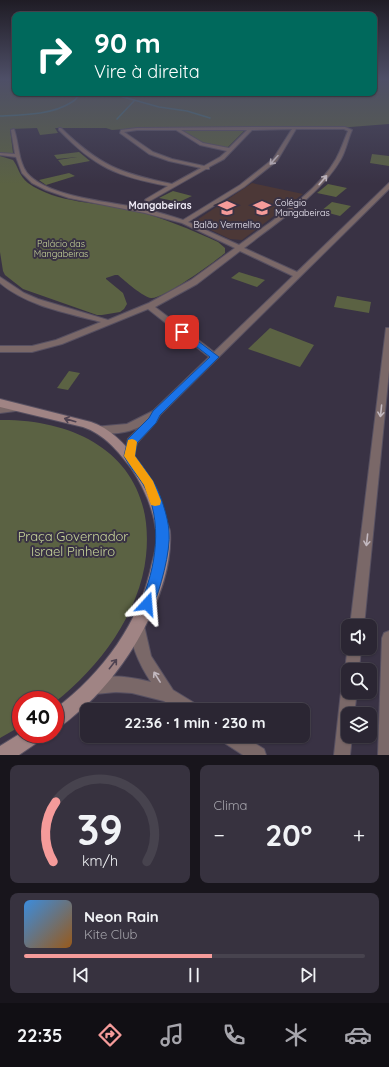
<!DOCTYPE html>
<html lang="pt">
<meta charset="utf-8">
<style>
:root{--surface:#2b2633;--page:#37323f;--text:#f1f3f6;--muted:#a6a5ac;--line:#47434e;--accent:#f59b9a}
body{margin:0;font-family:Quicksand,sans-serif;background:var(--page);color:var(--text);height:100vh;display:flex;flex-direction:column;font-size:15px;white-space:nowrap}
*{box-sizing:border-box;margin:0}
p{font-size:13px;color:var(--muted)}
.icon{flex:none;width:22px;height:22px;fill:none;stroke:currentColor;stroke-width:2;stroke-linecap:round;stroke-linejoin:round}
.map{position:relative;height:755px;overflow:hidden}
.panel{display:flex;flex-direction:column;gap:10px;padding:10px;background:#18151c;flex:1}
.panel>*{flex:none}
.banner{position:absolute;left:12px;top:12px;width:365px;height:84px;border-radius:8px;box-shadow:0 1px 3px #0004,0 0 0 1px var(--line);background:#00695c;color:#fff;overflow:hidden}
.controls{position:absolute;left:341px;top:619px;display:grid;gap:8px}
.controls a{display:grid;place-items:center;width:36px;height:36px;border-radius:8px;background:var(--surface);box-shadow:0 1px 3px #0004,0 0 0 1px var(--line);font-size:20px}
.speed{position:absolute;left:12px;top:691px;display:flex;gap:8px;font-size:20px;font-weight:700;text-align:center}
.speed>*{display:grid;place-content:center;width:52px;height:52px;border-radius:50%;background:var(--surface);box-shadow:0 1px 3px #0004,0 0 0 1px var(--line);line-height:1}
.speed .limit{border:6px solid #d22;background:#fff;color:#111}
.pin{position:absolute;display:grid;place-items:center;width:34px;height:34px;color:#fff;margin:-17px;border-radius:8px;box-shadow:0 2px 6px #0006}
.me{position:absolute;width:44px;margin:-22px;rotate:19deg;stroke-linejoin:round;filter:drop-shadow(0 0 3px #0008)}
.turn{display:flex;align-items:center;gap:14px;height:84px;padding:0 16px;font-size:18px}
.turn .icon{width:52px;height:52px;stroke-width:2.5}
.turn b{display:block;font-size:28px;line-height:34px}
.big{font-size:30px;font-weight:800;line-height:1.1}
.panel .tile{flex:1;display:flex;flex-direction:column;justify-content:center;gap:6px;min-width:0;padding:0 14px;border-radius:8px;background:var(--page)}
.panel .dial{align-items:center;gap:0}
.dial svg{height:104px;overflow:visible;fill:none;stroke:var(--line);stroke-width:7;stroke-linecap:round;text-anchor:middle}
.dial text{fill:var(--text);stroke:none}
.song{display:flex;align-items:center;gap:12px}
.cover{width:48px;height:48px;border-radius:6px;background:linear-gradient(135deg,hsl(210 70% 55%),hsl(30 70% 35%))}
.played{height:4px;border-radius:2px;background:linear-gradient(90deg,var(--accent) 55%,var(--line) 55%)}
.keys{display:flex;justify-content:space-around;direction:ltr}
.heat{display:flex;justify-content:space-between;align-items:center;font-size:22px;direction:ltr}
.panel .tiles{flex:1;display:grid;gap:10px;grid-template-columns:1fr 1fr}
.tile:last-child{grid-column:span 2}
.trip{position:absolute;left:80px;top:703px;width:230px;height:40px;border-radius:8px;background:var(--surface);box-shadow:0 1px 3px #0004,0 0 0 1px var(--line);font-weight:800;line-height:40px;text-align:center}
.dock{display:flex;height:64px;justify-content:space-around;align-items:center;background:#110f14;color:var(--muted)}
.dock .icon{width:28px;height:28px}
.dock .selected{color:var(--accent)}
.dock b{font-size:18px;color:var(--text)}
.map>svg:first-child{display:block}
</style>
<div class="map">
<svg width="389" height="755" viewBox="0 0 389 755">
<rect width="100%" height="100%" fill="#393244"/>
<!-- education -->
<path fill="#4c3837" d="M252,183l51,11 -61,46 -12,-1 -36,-17z"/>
<!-- green -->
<g fill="#5b6243">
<path d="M0,79h15v14h359v-14h15v45l-39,3 -211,1 -27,2 -6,-2h-51l3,5 -18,2 -3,-7 -27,1 3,24h-13z"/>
<path d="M186,130h58v1l-17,17 -25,-5 -19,-11z"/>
<path d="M79,152l11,9 -27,5 -5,-6 19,-3 -20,2 -3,-4z"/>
<path d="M372,154l17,2v10l-19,-3z"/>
<path d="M0,156l13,4c6,8 6,16 15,23 29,21 71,19 105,27 30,8 57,19 85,32l7,6v5c-11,9 -61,46 -74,45 -8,-1 -26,-17 -33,-23h-3l-9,3v1l17,14 4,11 -3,5 -4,3 -18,3h-5l-74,-26 -18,-14 -2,-4 -3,-19z"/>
<path d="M69,173l6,3 -29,9 -7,-5z"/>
<path d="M328,184l19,4 -11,9 -19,-4z"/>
<path d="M173,191l19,5 -13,6 -20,-4z"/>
<path d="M332,202l19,4 -11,10 -19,-5z"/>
<path d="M239,272l26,8 -8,7 -26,-9z"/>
<path d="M337,296l34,6 -2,11 -35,-6z"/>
<path d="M270,328l44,17 -14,22 -52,-18z"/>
<path d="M69,371l11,2 -12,17 -11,-2z"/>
<path d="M0,420c84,-1 156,42 146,136 -6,57 -47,112 -91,146v-2h-34v26l-21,12z"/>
</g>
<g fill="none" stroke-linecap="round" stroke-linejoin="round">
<!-- stream -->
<g stroke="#4b797e" stroke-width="1.5">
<path d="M109,93l50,14 28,4 23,7"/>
<path d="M0,116c23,-1 52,-1 72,-14 4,-2 6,-6 9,-9"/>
<path d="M117,119l17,-18"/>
</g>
<!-- street casing -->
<g stroke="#575061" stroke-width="2">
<g id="street">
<path d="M251,127h94l7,3c-4,9 -6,20 -11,29 -19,34 -66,65 -97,89l53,24 92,-89v6l-229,226 -4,7 -19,21 -4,16 -4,1 -4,-1 -1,-3 4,-17 13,-13c-13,7 -32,10 -47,5l-1,-2 1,-2 33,-3 26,-13 56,-54 -61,-48 -86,35 -30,8h-32v-6h32l24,-6 45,-18c-34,-9 -74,-16 -101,-39v-6l24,16 14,6 70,21 41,-17 42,-23 44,-32 -53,-25 -37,-10 -76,-15 -23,-8 -14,-7 -10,-10 -6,-16 -16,-2v-2l15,1 -4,-24 3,-1c5,14 4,32 13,44 21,25 87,29 118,36 13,3 26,7 38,11l57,-35 33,-26 19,-30 -40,1 -28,29 -15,8v2h-3l-58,33 -3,-2 1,-1 22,-13c-52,-10 -72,-18 -109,-56v-2h2c39,38 59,45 111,56l29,-16 -32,-7 -20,-7 -29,-21 1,-3 16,-2zM296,129h48l4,2c-4,9 -7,19 -12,28 -19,34 -66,63 -97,86l-51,-23 56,-35 33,-26zM137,130h39l24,15 27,6 -7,6 -16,9 -32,-7 -19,-7 -29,-20zM181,130h66l-18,18 -26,-5zM240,251l53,25 -79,76 -59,-45 42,-23z"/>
<path d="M386,328h3v43l-25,255h-14z"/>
<path d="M20,405l5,3 -2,2 -23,3v-6z"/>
<path d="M138,619l5,2 8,35 22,34 23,14 2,6h-21l-13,-9 -32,-8 -16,-1 -21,2 -5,-3 -3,-5 3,-5c18,-8 42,-4 61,1 -10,-15 -25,-43 -18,-61z"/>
<path d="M389,631v124h-11l4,-117 2,-5z"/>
<path d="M348,645v3h13l-2,22h-11v6l-3,-6z"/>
<path d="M348,685v7h9l-3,22h-6v22h4l-2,19h-16l7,-63 3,-5z"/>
<path d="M221,736h22l21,13 2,6h-23l-20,-13z"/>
</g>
</g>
<!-- secondary casing -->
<g stroke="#575061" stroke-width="2">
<g id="secondary">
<path d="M0,399l91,23c19,6 34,22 46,38 15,18 22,37 29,59 1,4 3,8 4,12 4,62 -46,145 -93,182 -7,6 -13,12 -22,16v-20c48,-36 85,-87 97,-146 3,-10 6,-23 4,-33 -3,-22 -13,-44 -25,-62 -13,-17 -27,-34 -48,-41l-83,-20z"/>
<path d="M21,733v1h23l-3,6 -22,15h-19v-9z"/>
</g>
</g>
<!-- street -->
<use href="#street" fill="#7a6868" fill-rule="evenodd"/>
<!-- secondary -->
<use href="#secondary" fill="#a08484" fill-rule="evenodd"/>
</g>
<!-- one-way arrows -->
<defs><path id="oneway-shaft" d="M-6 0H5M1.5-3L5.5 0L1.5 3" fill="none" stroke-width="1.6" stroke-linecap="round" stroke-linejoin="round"/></defs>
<g stroke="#c2b8bf">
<use href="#oneway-shaft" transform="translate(274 160) rotate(132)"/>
<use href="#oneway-shaft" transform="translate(323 180) rotate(-50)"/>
<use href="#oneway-shaft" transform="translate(381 411) rotate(96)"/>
<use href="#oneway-shaft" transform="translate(367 540) rotate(96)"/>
<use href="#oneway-shaft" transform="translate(157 677) rotate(-122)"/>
</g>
<g stroke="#4e4251">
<use href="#oneway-shaft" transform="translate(70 420) rotate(-164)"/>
<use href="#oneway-shaft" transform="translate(113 664) rotate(-52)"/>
</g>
<!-- sky -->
<linearGradient id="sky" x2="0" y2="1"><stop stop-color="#1f1c25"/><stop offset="0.43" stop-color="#4e4f67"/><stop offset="1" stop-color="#4e4f67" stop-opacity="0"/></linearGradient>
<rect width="389" height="184" fill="url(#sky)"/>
<!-- route -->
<path fill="#1a73e8" stroke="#114b97" d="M182,329l37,28 -59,58 -4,8 -19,20 -2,13c6,8 12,16 18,25 7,11 15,36 16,50 2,20 -9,59 -17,78l-5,1 -5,-1 -2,-5c16,-35 24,-84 3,-120 -6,-9 -14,-18 -19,-28l4,-17 21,-21 4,-7 57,-54 -31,-24v-3z"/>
<!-- slow -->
<path fill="#f59e0b" d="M132,439l3,1 2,2 -2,14 18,25 8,20 -1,4 -5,1 -4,-1 -7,-20 -20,-29 4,-16z"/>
<!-- icons -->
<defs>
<g id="school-bare" transform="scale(1.38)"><path d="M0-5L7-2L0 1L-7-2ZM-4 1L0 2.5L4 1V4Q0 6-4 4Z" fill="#f59b9a" stroke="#393244" stroke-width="2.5" paint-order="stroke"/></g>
</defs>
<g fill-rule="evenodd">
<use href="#school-bare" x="227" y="208"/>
<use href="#school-bare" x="262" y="208"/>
</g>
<g text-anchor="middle" stroke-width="4" stroke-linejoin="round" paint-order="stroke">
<!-- far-poi labels -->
<g font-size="9" fill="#f2eef9" stroke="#393244" text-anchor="start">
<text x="275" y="206">Colégio<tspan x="275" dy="10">Mangabeiras</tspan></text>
<text x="227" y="228" text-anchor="middle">Balão Vermelho</text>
</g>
<!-- far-park labels -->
<g font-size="9" fill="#c9d79b" stroke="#393244">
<text x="61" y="247">Palácio das<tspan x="61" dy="10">Mangabeiras</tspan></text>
</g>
<!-- far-neighbourhood labels -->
<g font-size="10" font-weight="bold" fill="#f2eef9" stroke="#393244">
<text x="160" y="209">Mangabeiras</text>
</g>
<!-- near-park labels -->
<g font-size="13" fill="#c9d79b" stroke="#393244">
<text x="73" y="541">Praça Governador<tspan x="73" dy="15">Israel Pinheiro</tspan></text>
</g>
</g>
</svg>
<div class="controls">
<a><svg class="icon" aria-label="sound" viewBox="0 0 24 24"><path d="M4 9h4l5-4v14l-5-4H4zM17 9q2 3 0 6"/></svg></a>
<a><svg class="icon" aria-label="search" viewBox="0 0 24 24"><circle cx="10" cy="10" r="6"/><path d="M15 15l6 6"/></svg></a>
<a><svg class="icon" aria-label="layers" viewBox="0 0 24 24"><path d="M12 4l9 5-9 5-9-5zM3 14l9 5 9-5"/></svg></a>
</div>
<div class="speed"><div class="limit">40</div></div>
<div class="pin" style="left:182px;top:332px;background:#d93025"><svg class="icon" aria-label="arrive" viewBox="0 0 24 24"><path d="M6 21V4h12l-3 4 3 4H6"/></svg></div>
<svg class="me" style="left:147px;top:604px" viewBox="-20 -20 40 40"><path d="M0-17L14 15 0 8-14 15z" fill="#1a73e8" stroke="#fff" stroke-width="4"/></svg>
<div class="trip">22:36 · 1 min · 230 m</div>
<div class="banner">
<div class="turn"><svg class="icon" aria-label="right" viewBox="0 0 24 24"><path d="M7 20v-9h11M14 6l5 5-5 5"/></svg><div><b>90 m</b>Vire à direita</div></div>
</div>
</div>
<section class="panel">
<div class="tiles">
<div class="tile dial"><svg viewBox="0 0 100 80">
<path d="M14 69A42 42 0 1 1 86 69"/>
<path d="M14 69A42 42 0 0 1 16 23" stroke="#f59b9a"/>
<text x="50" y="56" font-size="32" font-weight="700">39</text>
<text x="50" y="72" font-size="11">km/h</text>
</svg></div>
<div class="tile"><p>Clima</p>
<div class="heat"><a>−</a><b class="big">20°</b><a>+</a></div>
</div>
<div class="tile">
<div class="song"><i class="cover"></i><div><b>Neon Rain</b><p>Kite Club</p></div></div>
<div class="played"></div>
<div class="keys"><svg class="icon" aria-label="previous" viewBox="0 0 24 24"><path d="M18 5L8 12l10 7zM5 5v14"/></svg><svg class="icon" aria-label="pause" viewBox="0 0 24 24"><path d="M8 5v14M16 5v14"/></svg><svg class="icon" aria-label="next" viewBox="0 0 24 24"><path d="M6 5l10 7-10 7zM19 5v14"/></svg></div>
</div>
</div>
</section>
<nav class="dock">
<b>22:35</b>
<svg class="icon selected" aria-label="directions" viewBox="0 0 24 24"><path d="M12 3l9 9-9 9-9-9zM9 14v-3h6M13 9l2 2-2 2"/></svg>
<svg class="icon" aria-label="music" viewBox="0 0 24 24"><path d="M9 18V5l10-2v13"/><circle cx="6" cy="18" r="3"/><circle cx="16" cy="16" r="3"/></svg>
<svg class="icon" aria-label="phone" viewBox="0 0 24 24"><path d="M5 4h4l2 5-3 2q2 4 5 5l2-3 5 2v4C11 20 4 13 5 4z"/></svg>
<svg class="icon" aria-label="climate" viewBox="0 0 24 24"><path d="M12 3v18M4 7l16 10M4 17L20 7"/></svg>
<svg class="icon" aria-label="car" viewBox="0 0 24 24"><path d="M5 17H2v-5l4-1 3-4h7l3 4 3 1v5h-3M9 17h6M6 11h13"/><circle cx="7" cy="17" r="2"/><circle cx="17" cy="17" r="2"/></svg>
</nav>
